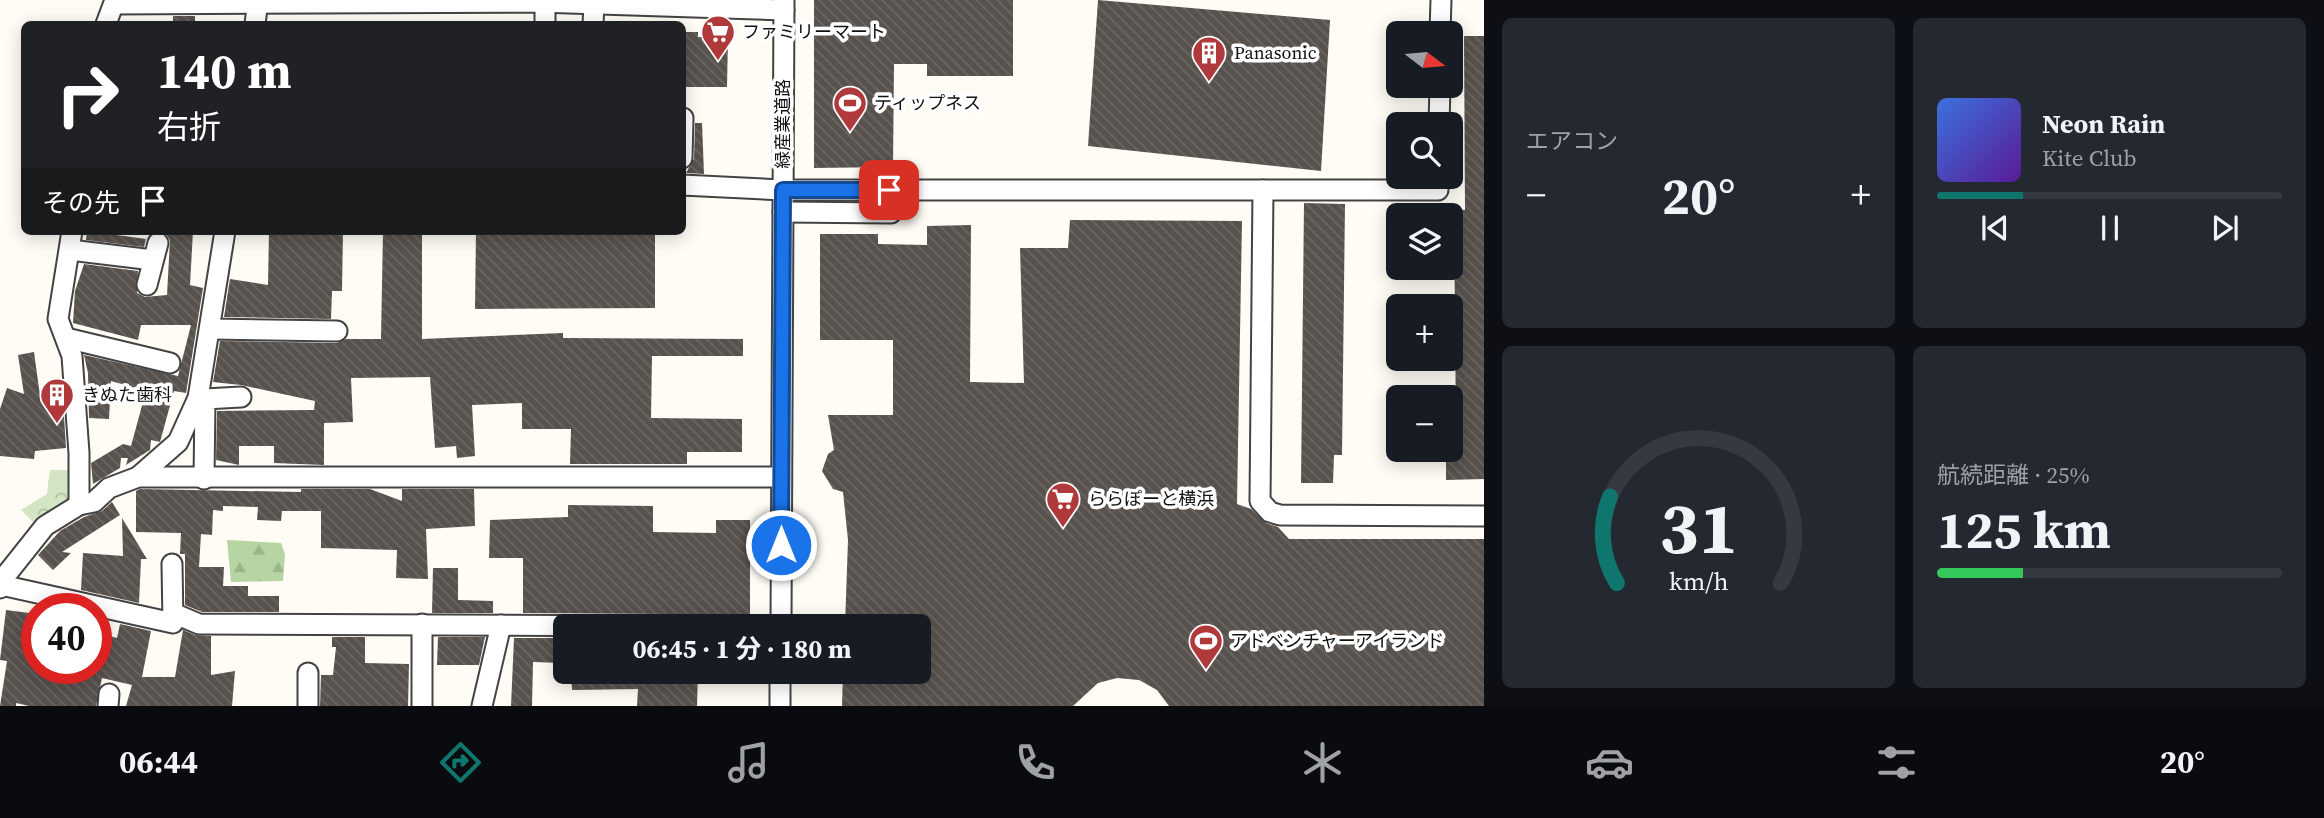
<!DOCTYPE html>
<html lang="ja">
<meta charset="utf-8">
<style>
:root{--surface:#171b24;--page:#242831;--text:#f1f3f6;--muted:#9ea1a6;--line:#363941;--accent:#0f766e}
body{margin:0;font-family:"Source Serif 4","Noto Sans JP",serif;background:var(--page);color:var(--text);height:100vh;display:flex;flex-direction:column;font-size:26px;white-space:nowrap}
*{box-sizing:border-box;margin:0}
p{font-size:23px;color:var(--muted)}
.icon{flex:none;width:38px;height:38px;fill:none;stroke:currentColor;stroke-width:2;stroke-linecap:round;stroke-linejoin:round}
.map{position:relative;flex:1;overflow:hidden}
.details{display:flex;flex-direction:column;gap:18px;padding:18px;background:#0d0f14;width:840px}
.details>*{flex:none}
.banner{position:absolute;left:21px;top:21px;width:665px;height:214px;border-radius:10px;box-shadow:0 4px 18px #0003;background:#202124;color:#fff;overflow:hidden}
.needle{width:46px;rotate:106deg}
.controls{position:absolute;left:1386px;top:21px;display:grid;gap:14px}
.controls a{display:grid;place-items:center;width:77px;height:77px;border-radius:10px;background:var(--surface);box-shadow:0 4px 18px #0003;font-size:35px}
.speed{position:absolute;left:21px;top:593px;display:flex;gap:14px;font-size:35px;font-weight:700;text-align:center}
.speed>*{display:grid;place-content:center;width:91px;height:91px;border-radius:50%;background:var(--surface);box-shadow:0 4px 18px #0003;line-height:1}
.speed .limit{border:10px solid #d22;background:#fff;color:#111}
.pin{position:absolute;display:grid;place-items:center;width:60px;height:60px;color:#fff;margin:-30px;border-radius:14px;box-shadow:0 4px 10px #0006}
.me{position:absolute;width:77px;margin:-38px;rotate:0deg;stroke-linejoin:round;filter:drop-shadow(0 0 5px #0008)}
.turn{display:flex;align-items:center;gap:24px;height:147px;padding:0 21px;font-size:32px}
.turn .icon{width:91px;height:91px;stroke-width:2.5}
.turn b{display:block;font-size:49px;line-height:60px}
.then{display:flex;align-items:center;height:66px;padding:0 21px;background:#0003;gap:14px;font-size:26px}
.big{font-size:52px;font-weight:700;line-height:1.1}
.details .card{flex:1;display:flex;flex-direction:column;justify-content:center;gap:10px;min-width:0;padding:0 24px;border-radius:10px;background:var(--page)}
.details .dial{align-items:center;gap:0}
.dial svg{height:182px;overflow:visible;fill:none;stroke:var(--line);stroke-width:7;stroke-linecap:round;text-anchor:middle}
.dial text{fill:var(--text);stroke:none}
.song{display:flex;align-items:center;gap:21px}
.cover{width:84px;height:84px;border-radius:10px;background:linear-gradient(135deg,hsl(220 70% 55%),hsl(270 70% 35%))}
.played{height:7px;border-radius:4px;background:linear-gradient(90deg,var(--accent) 25%,var(--line) 25%)}
.keys{display:flex;justify-content:space-around;direction:ltr}
.heat{display:flex;justify-content:space-between;align-items:center;font-size:38px;direction:ltr}
.charge{height:10px;border-radius:5px;background:linear-gradient(90deg,#34c759 25%,var(--line) 0)}
.details .tiles{flex:1;display:grid;gap:18px;grid-template-columns:repeat(2,1fr)}
.trip{position:absolute;left:553px;top:614px;width:378px;height:70px;border-radius:10px;background:var(--surface);box-shadow:0 4px 18px #0003;font-weight:700;line-height:70px;text-align:center}
.tab-bar{display:flex;height:112px;justify-content:space-around;align-items:center;background:#090b0e;color:var(--muted)}
.tab-bar .icon{width:49px;height:49px}
.tab-bar .on{color:var(--accent)}
.tab-bar b{font-size:32px;color:var(--text)}
main{display:flex;flex:1;min-height:0}
.map>svg:first-child{display:block}
</style>
<main>
<div class="map">
<svg width="1484" height="706" viewBox="0 0 1484 706">
<defs>
<pattern id="forest-firs" width="22" height="20" patternUnits="userSpaceOnUse" patternTransform="scale(1.75)"><rect width="22" height="20" fill="#b7d4a3"/><path d="M5 1l3.5 6h-7zM16 11l3.5 6h-7z" fill="#9cb58b"/></pattern>
<pattern id="park-crowns" width="20" height="18" patternUnits="userSpaceOnUse" patternTransform="scale(1.75)"><rect width="20" height="18" fill="#d3e5c2"/><path d="M2 6a3 3 0 1 1 6 0M12 15a3 3 0 1 1 6 0" fill="none" stroke="#b4c3a6"/></pattern>
<pattern id="building-back-hatch" width="6" height="6" patternUnits="userSpaceOnUse" patternTransform="scale(1.75)"><rect width="6" height="6" fill="#58524e"/><path d="M-1 5l2 2M0 0l6 6M5-1l2 2" fill="none" stroke="#6b6663"/></pattern>
</defs>
<rect width="100%" height="100%" fill="#fefcf5"/>
<!-- forest -->
<path fill="url(#forest-firs)" d="M227,540l54,3 4,11 -2,27 -52,1z"/>
<!-- park -->
<path fill="url(#park-crowns)" d="M50,470h24l1,31 -36,27 -18,-18 26,-16z"/>
<!-- building -->
<g fill="url(#building-back-hatch)">
<path d="M814,0h199v76h-86v-12h-33l-1,103 -79,1z"/>
<path d="M1098,0l232,20 -9,151 -233,-25z"/>
<rect x="173" y="16" width="22" height="8"/>
<path d="M682,32h16v5h30l-1,50h-45z"/>
<path d="M1464,36h20v443l-38,1v-30h5v-18h5l-2,-222h11z"/>
<path d="M695,123h7l2,51 -18,-1 8,-14z"/>
<path d="M1304,203l41,1 -3,251h-8l-1,28h-32z"/>
<path d="M1070,220l172,1 -5,283 14,5 15,14 12,4 11,12h195v167h-315l-12,-16 -18,-10 -22,-2 -19,5 -25,23h-231l1,-34h76v-46h-74l3,-86 -5,-48 -10,-3 -11,-18 6,-17 6,-4 -6,-35h65v-75h-73v-106h58v10l49,1v-19l44,-1 -1,157 54,1 -4,-135h48z"/>
<path d="M87,231l59,8 -2,8 -58,-7z"/>
<path d="M155,231h38l-3,54 13,3 -17,105 -12,-2 -14,51 -9,-2 -1,10 -24,15 2,-7h-7l-1,10 -27,16 -2,-21 32,-19 8,2 15,-55 -35,-10 -2,38 -20,-1 -1,-45 -4,-18 94,21 13,-51h-50l-3,15 -65,-17 2,-32 9,-27 54,7 -1,22 8,4 22,-2 3,-55 -4,-6z"/>
<path d="M269,231h74l-1,60h-10l-1,28 -107,-2 6,-38 38,6z"/>
<path d="M383,231h39v108l141,-6v5l180,1v17h-91l-1,62 91,1v33h-55v12h-117l1,-35h-49v-26l-50,2 3,51 -18,2 -1,-12 -21,2 -5,-71 -79,1 2,44 -29,1v42l-50,-2v-17h-35v19l-23,-5 1,-49 97,-1 1,-9 -74,-16 -28,-3 7,-41 117,2 9,-4h35z"/>
<path d="M476,231h179v77l-180,1z"/>
<path d="M34,352l7,51 22,-3 3,48 -31,3 -1,8 -34,-3v-47l7,-21 17,6 -6,-39z"/>
<path d="M140,489l161,3v-3h69l32,12v-12h72l1,37 -49,3 2,50 -32,-1 1,-28 -76,-2v-37h-39l-1,10 -24,-1 1,-13 -35,-1v5l-10,-1 -1,25 -11,-1 -2,33h25l-1,19h25v10h31v16h-77l-17,-7v-51h-5l1,-21 -45,-1v-41z"/>
<path d="M112,502l8,13 -58,37 9,1 -18,17 -15,-15 22,-24 24,-14 18,-6z"/>
<path d="M568,505l85,1v26l63,1v-13h34v98l-14,-4h-26l-9,2 -2,6h-20l-11,-8 -145,-1v-55h-34l1,-38 78,-3z"/>
<path d="M122,518l25,41h-6l-2,44 -58,-13 2,-37 40,3z"/>
<path d="M433,568h25v32l35,1v12h-61z"/>
<path d="M6,610l31,4v54h12l-1,8 27,3 1,-11h20v-36l21,6 3,-14 31,7 -9,46h33l8,-47 12,5 16,1v39l24,-4 -3,35h-106l6,-21 -30,-7 -6,28h-67l-13,-3v3h-16l7,-45 -7,-1z"/>
<path d="M332,637h33v26l44,1 -1,42h-88l1,-31h12l3,-28h-4z"/>
<path d="M438,637h47l-6,28h-42z"/>
<path d="M514,638h48l-1,25 -28,-1 -1,44h-21z"/>
<path d="M571,672h127l-1,34h-60l1,-17 -66,1z"/>
</g>
<g fill="none" stroke-linecap="round" stroke-linejoin="round">
<!-- minor casing -->
<g stroke="#434343" stroke-width="23">
<g id="minor">
<path d="M545,2v22"/>
<path d="M114,4l423,-2 247,8"/>
<path d="M106,24l9,-24"/>
<path d="M255,24l3,-24"/>
<path d="M593,24l1,-20"/>
<path d="M1440,33l1,-33"/>
<path d="M1439,124l1,-38"/>
<path d="M682,158l1,-40"/>
<path d="M682,185l101,5h655v-13"/>
<path d="M1263,190l-3,311 10,11 10,3 204,1"/>
<path d="M783,212l108,1"/>
<path d="M72,231l-14,88 14,37 7,97v52"/>
<path d="M70,250l83,10"/>
<path d="M147,285l11,-42"/>
<path d="M210,329l127,2"/>
<path d="M66,338l104,25"/>
<path d="M205,399l-7,-1 27,-167"/>
<path d="M138,477l40,-35 20,-44"/>
<path d="M204,479l1,-80 36,-2"/>
<path d="M1,585l172,38 -1,-59"/>
<path d="M0,588l2,-8 43,-54 34,-21 15,-3 15,-14 29,-11h643"/>
<path d="M173,613l26,11 469,2"/>
<path d="M422,624v82"/>
<path d="M710,626h26"/>
<path d="M781,626l3,-626"/>
<path d="M308,673v33"/>
<path d="M108,706l1,-12"/>
<path d="M482,706l19,-81"/>
<path d="M780,706v-34"/>
</g>
</g>
<!-- minor -->
<use href="#minor" stroke="#fff" stroke-width="19"/>
</g>
<g fill="none" stroke-linecap="round" stroke-linejoin="round">
<!-- route casing -->
<g stroke="#114b97" stroke-width="18">
<path id="route" d="M781,545l2,-355h106"/>
</g>
<!-- route -->
<use href="#route" stroke="#1a73e8" stroke-width="12"/>
</g>
<!-- icons -->
<defs>
<g id="supermarket-pin" transform="scale(1.75)"><path d="M0 17L-7.5 6A9.5 9.5 0 1 1 7.5 6Z" fill="#af393b" stroke="#fff"/><path d="M-6-5.5h2.5l.6 2H6L4.5 2H-2.5L-4.4-4H-6ZM-1.5 3.2a1.3 1.3 0 1 0 .1 0ZM3 3.2a1.3 1.3 0 1 0 .1 0Z" fill="#fff"/></g>
<g id="building-pin" transform="scale(1.75)"><path d="M0 17L-7.5 6A9.5 9.5 0 1 1 7.5 6Z" fill="#af393b" stroke="#fff"/><path d="M-4-6H4V6H1V3H-1V6H-4ZM-2.5-4.3h1.7v1.8h-1.7ZM.8-4.3h1.7v1.8H.8ZM-2.5-1h1.7V.8h-1.7ZM.8-1h1.7V.8H.8Z" fill="#fff"/></g>
<g id="stadium-pin" transform="scale(1.75)"><path d="M0 17L-7.5 6A9.5 9.5 0 1 1 7.5 6Z" fill="#af393b" stroke="#fff"/><path d="M0-5a6.5 5 0 1 0 0 10a6.5 5 0 1 0 0-10ZM-3.5-1.8h7v3.6h-7Z" fill="#fff"/></g>
</defs>
<g fill-rule="evenodd">
<use href="#supermarket-pin" x="718" y="32"/>
<use href="#building-pin" x="1209" y="53"/>
<use href="#stadium-pin" x="850" y="103"/>
<use href="#building-pin" x="57" y="395"/>
<use href="#supermarket-pin" x="1063" y="499"/>
<use href="#stadium-pin" x="1206" y="641"/>
</g>
<g text-anchor="middle" stroke-width="7" stroke-linejoin="round" paint-order="stroke">
<!-- poi labels -->
<g font-size="18" fill="#101010" stroke="#fff" text-anchor="start">
<text x="742" y="38">ファミリーマート</text>
<text x="1234" y="59">Panasonic</text>
<text x="874" y="109">ティップネス</text>
<text x="82" y="401">きぬた歯科</text>
<text x="1088" y="505">ららぽーと横浜</text>
<text x="1230" y="647">アドベンチャーアイランド</text>
</g>
<!-- street labels -->
<g font-size="18" fill="#101010" stroke="#fff">
<text transform="translate(783 124) rotate(-90)" y="6">緑産業道路</text>
</g>
</g>
</svg>
<div class="controls">
<a><svg class="needle" viewBox="-14 -14 28 28"><path d="M0-13l5 13h-10z" fill="#e53935"/><path d="M0 13l5-13h-10z" fill="#9ea1a6"/></svg></a>
<a><svg class="icon" aria-label="search" viewBox="0 0 24 24"><circle cx="10" cy="10" r="6"/><path d="M15 15l6 6"/></svg></a>
<a><svg class="icon" aria-label="layers" viewBox="0 0 24 24"><path d="M12 4l9 5-9 5-9-5zM3 14l9 5 9-5"/></svg></a>
<a>+</a>
<a>−</a>
</div>
<div class="speed"><div class="limit">40</div></div>
<div class="pin" style="left:889px;top:190px;background:#d93025"><svg class="icon" aria-label="arrive" viewBox="0 0 24 24"><path d="M6 21V4h12l-3 4 3 4H6"/></svg></div>
<svg class="me" style="left:781px;top:545px" viewBox="-20 -20 40 40"><circle r="17" fill="#1a73e8" stroke="#fff" stroke-width="3"/><path d="M0-11L8 9 0 5-8 9z" fill="#fff"/></svg>
<div class="trip">06:45 · 1 分 · 180 m</div>
<div class="banner">
<div class="turn"><svg class="icon" aria-label="right" viewBox="0 0 24 24"><path d="M7 20v-9h11M14 6l5 5-5 5"/></svg><div><b>140 m</b>右折</div></div>
<div class="then">その先<svg class="icon" aria-label="arrive" viewBox="0 0 24 24"><path d="M6 21V4h12l-3 4 3 4H6"/></svg></div>
</div>
</div>
<section class="details">
<div class="tiles">
<div class="card"><p>エアコン</p>
<div class="heat"><a>−</a><b class="big">20°</b><a>+</a></div>
</div>
<div class="card">
<div class="song"><i class="cover"></i><div><b>Neon Rain</b><p>Kite Club</p></div></div>
<div class="played"></div>
<div class="keys"><svg class="icon" aria-label="previous" viewBox="0 0 24 24"><path d="M18 5L8 12l10 7zM5 5v14"/></svg><svg class="icon" aria-label="pause" viewBox="0 0 24 24"><path d="M8 5v14M16 5v14"/></svg><svg class="icon" aria-label="next" viewBox="0 0 24 24"><path d="M6 5l10 7-10 7zM19 5v14"/></svg></div>
</div>
<div class="card dial"><svg viewBox="0 0 100 80">
<path d="M14 69A42 42 0 1 1 86 69"/>
<path d="M14 69A42 42 0 0 1 11 31" stroke="#0f766e"/>
<text x="50" y="56" font-size="32" font-weight="700">31</text>
<text x="50" y="72" font-size="11">km/h</text>
</svg></div>
<div class="card"><p>航続距離 · 25%</p><b class="big">125 km</b><div class="charge"></div></div>
</div>
</section>
</main>
<nav class="tab-bar">
<b>06:44</b>
<svg class="icon on" aria-label="directions" viewBox="0 0 24 24"><path d="M12 3l9 9-9 9-9-9zM9 14v-3h6M13 9l2 2-2 2"/></svg>
<svg class="icon" aria-label="music" viewBox="0 0 24 24"><path d="M9 18V5l10-2v13"/><circle cx="6" cy="18" r="3"/><circle cx="16" cy="16" r="3"/></svg>
<svg class="icon" aria-label="phone" viewBox="0 0 24 24"><path d="M5 4h4l2 5-3 2q2 4 5 5l2-3 5 2v4C11 20 4 13 5 4z"/></svg>
<svg class="icon" aria-label="climate" viewBox="0 0 24 24"><path d="M12 3v18M4 7l16 10M4 17L20 7"/></svg>
<svg class="icon" aria-label="car" viewBox="0 0 24 24"><path d="M5 17H2v-5l4-1 3-4h7l3 4 3 1v5h-3M9 17h6M6 11h13"/><circle cx="7" cy="17" r="2"/><circle cx="17" cy="17" r="2"/></svg>
<svg class="icon" aria-label="filters" viewBox="0 0 24 24"><path d="M4 7h16M4 17h16"/><circle cx="9" cy="7" r="2"/><circle cx="15" cy="17" r="2"/></svg>
<b>20°</b>
</nav>
